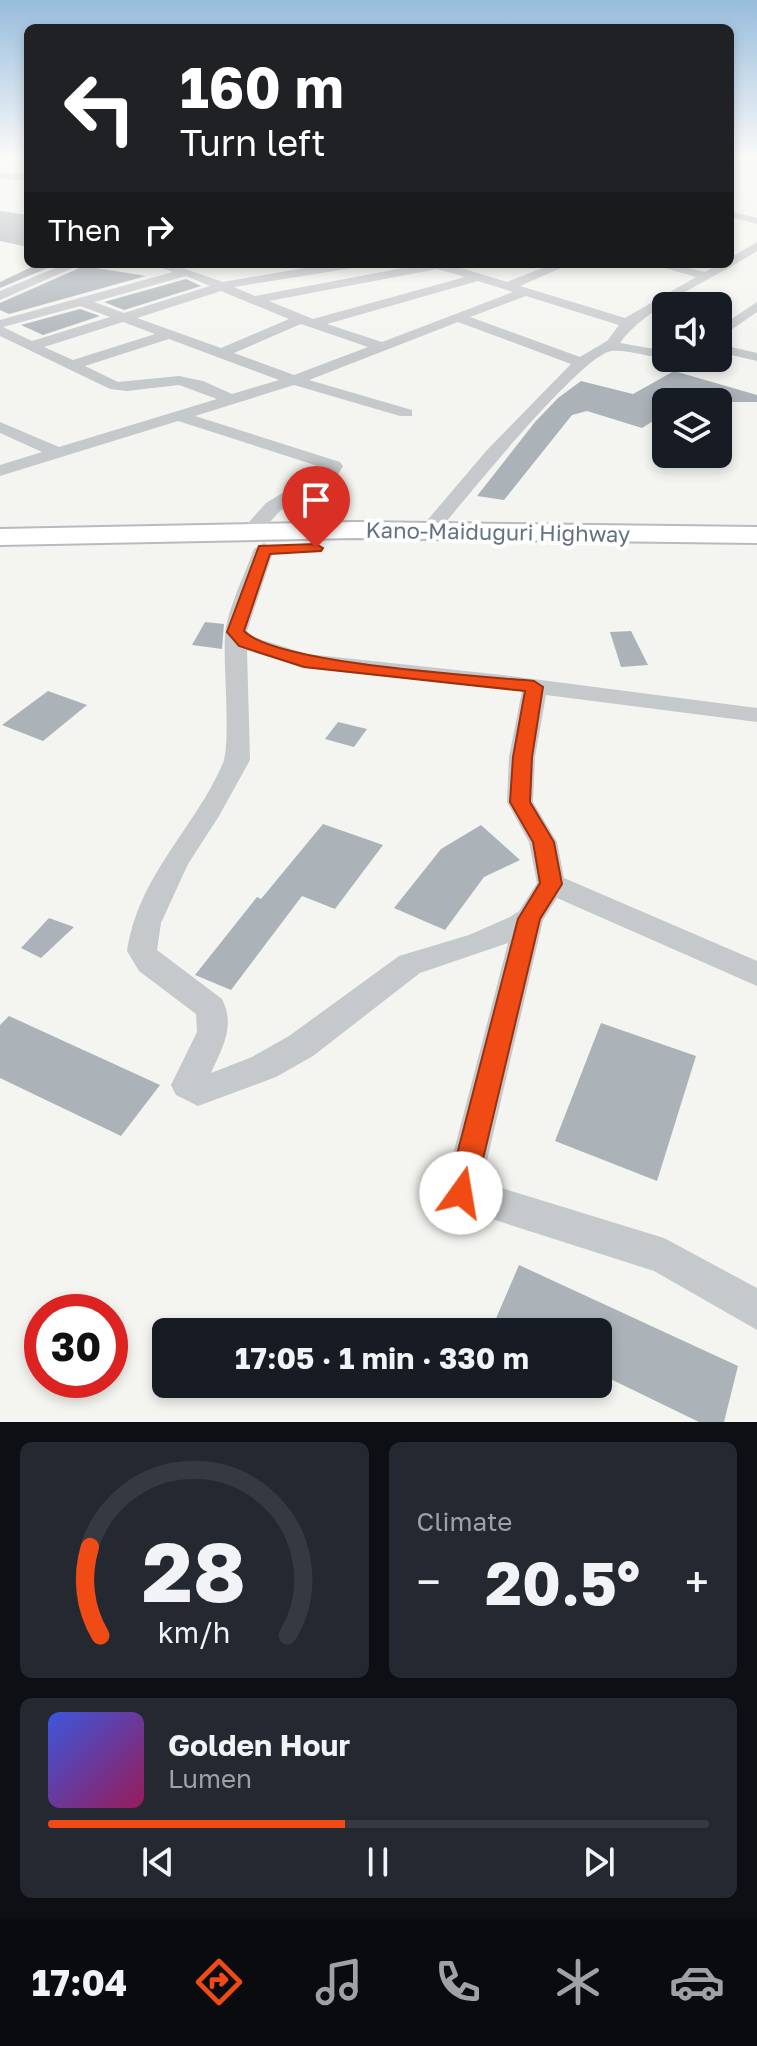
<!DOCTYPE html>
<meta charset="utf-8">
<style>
:root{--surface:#171b24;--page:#242831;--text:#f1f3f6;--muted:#9ea1a6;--line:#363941;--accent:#f04b14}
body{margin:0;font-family:"Golos Text",sans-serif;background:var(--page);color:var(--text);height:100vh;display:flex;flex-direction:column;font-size:30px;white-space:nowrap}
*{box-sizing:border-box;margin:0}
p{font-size:26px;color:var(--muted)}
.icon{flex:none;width:44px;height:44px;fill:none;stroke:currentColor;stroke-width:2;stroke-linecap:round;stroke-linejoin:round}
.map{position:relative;height:1422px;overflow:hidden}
.sheet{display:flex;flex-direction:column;gap:20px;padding:20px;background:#0d0f14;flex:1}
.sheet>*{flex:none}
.banner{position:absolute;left:24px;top:24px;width:710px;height:244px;border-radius:12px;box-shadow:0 4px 12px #0003;background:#202124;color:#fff;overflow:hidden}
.controls{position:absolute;left:652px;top:292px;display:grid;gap:16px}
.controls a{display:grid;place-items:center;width:80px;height:80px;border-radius:12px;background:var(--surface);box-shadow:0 4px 12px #0003;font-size:40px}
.speed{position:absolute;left:24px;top:1294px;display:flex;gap:16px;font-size:40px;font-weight:700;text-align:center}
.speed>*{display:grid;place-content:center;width:104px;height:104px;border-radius:50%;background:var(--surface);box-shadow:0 4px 12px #0003;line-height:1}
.speed .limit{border:12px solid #d22;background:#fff;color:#111}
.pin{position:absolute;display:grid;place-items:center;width:68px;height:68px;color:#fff;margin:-82px -34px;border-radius:50% 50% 50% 0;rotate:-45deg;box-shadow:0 0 8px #0007}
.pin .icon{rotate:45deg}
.me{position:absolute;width:88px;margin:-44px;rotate:13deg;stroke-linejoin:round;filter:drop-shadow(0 0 6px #0008)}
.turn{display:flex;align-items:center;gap:28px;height:168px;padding:0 24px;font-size:36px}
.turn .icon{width:104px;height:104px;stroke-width:2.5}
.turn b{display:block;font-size:56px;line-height:68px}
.then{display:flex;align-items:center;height:76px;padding:0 24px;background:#0003;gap:16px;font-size:30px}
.big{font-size:60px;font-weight:700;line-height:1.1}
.sheet .widget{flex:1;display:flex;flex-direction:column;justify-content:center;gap:12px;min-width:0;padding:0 28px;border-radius:12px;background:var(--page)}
.sheet .dial{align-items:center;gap:0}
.dial svg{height:208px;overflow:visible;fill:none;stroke:var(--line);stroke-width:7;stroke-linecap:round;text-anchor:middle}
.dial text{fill:var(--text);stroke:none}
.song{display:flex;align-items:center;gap:24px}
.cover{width:96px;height:96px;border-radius:12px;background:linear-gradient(135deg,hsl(230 70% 55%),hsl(330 70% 35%))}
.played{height:8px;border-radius:4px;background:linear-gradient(90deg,var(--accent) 45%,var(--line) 45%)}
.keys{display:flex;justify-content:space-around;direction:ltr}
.heat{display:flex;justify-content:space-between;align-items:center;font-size:44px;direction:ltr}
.sheet .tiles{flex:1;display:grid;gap:20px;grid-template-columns:1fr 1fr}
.widget:last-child{grid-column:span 2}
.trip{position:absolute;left:152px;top:1318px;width:460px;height:80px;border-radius:12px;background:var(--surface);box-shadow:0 4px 12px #0003;font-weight:700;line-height:80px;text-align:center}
.tabs{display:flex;height:128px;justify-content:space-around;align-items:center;background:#090b0e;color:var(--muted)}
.tabs .icon{width:56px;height:56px}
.tabs .selected{color:var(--accent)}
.tabs b{font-size:36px;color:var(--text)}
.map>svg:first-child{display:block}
</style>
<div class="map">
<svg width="757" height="1422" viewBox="0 0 757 1422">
<rect width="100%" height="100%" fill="#f4f5f0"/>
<!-- building -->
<g fill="#acb3b8">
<path d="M0,211l28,4v32l-28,-6z"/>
<path d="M38,264h19l-57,24v-6z"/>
<path d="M84,266l62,10 -137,38 -9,-4v-7z"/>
<path d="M186,279l15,7 -77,24 -20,-8z"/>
<path d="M80,309l20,7 -57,19 -22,-10z"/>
<path d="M674,371l83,24v7h-91v11l-24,15 -55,-17 -15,4 -68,85 -27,-4 58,-74 23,-24 23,-17 52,13z"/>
<path d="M205,622l19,2 -2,25 -30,-4z"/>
<path d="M631,631l17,34 -27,2 -11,-35z"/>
<path d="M48,691l39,14 -44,36 -41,-16z"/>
<path d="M338,722l29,7 -13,18 -29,-8z"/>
<path d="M323,824l60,21 -48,64 -33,-13 -71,94 -36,-15 62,-78 4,2z"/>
<path d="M481,825l39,35 -36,17 -39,53 -51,-22 47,-59z"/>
<path d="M49,918l25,9 -33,31 -20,-10z"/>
<path d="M9,1016l151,69 -39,51 -121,-58v-53z"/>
<path d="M601,1023l95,33 -39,125 -102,-40z"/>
<path d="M519,1265l219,101 -14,56h-25l-101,-49v-41h-85l-19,-9z"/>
</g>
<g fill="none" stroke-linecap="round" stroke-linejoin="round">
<!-- highway casing -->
<g stroke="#b8babd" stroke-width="4">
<path id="highway" d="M355,522l402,5v16l-402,-5 -355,7v-16z"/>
</g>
<!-- minor -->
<g fill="#c6c9cc" fill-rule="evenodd">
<path d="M0,173l28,1v6l-28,-1z"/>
<path d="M730,211l27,7v6l-27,-7z"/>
<path d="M757,242v9c-40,26 -112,56 -137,92l46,8v7h5l-5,1c-13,-2 -43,-10 -55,-8 -32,6 -149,152 -175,183h-14l-3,-4 68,-80 84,-86 -113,-42 -149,58 103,30v6h-12l-106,-31 -99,31 145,46 3,4 -6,10 -57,35 -23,25 -7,2 -10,-6 26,-29 58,-35 -146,-47 -178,55v-11l42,-13 -42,-19v-11l59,25 158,-48 -38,-14 -52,6 -17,-2 -110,-53v-16l173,-48 -23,-8h21l52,18 105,-18h31l-6,4 -119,19 21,9 169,-32h24l59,18 46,-18h17l-50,22 105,32 71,-41 -45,-13h21l33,8 15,-8h10v-6zM437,269l28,8 -152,42 -44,-18zM186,276l24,10 -86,27 -30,-11zM478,281l35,11 -131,50 -55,-18zM221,291l68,28 -68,29 -84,-30zM526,296l93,29 -12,16 -27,16 -110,-40zM80,306l30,11 -78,24 -29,-14zM123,322l32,12 -82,26 -29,-13zM301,324l67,23 -74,28 -60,-22zM169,339l110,41 -47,14 -29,-13 -24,-5 -61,6 -33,-16z"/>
<path d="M65,264h17l-82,36v-9z"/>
<path d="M757,302v10l-39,27v-11z"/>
<path d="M718,344l39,9v8l-39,-9z"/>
<path d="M264,543l10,6 -27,82 6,6 54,17 196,21 254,33v14l-211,-27 -11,62 -2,45 24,40 7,36 193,83v25l-200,-88 -14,22 -61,262 182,56 93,50v42l-103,-59 -206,-66 -5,-12 65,-250 -88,30 -107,83 -37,21 -78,29 -22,-11 -5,-10 26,-53 -1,-18 -57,-43 -12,-20c12,-77 67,-121 96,-188 8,-20 0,-100 2,-128 2,-25 20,-61 29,-86zM247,650l57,18 218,23 -13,66 -2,45 22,40 8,41 -18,28 -9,6 -41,18 -70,21 -110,80 -37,21 -41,16c11,-25 25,-47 11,-74l-65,-49 4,-27 27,-59 31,-48 31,-56z"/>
</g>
<!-- highway -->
<use href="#highway" fill="#fff" fill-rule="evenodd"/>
</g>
<!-- sky -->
<linearGradient id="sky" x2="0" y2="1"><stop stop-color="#97bcdd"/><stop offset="0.44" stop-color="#fafaf8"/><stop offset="1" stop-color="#fafaf8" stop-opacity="0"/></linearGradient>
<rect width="757" height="356" fill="url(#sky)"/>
<!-- route -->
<path fill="#f04b14" stroke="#9c310d" stroke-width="2" d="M316,544l7,4 -2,3 -51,3 -26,77c32,33 236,45 290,50l9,6 -11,70 -2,45 24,40 8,42 -22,35 -65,274 -4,9 -10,4 -10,-4 -4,-9 71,-274 22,-36 -7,-41 -23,-40 3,-45 12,-66 -221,-24 -65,-21 -12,-14 32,-86z"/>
<g text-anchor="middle" stroke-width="8" stroke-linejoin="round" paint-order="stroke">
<!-- street labels -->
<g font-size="22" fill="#617383" stroke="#fff">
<text transform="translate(498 532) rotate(1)" y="8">Kano-Maiduguri Highway</text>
</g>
</g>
</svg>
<div class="controls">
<a><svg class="icon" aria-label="sound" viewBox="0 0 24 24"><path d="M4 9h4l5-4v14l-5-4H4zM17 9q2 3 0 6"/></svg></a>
<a><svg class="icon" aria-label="layers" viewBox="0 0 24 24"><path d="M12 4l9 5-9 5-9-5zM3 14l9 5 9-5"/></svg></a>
</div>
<div class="speed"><div class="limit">30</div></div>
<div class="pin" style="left:316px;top:548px;background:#d93025"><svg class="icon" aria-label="arrive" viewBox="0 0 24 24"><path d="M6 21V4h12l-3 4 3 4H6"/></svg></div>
<svg class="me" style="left:461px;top:1193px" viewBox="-20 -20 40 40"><circle r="19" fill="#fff"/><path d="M0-13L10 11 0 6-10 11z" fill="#f04b14"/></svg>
<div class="trip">17:05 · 1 min · 330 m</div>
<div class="banner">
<div class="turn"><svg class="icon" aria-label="left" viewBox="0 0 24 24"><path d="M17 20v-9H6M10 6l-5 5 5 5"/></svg><div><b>160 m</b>Turn left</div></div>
<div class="then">Then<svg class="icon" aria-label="right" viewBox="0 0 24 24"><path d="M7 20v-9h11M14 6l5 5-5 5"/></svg></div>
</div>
</div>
<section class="sheet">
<div class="tiles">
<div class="widget dial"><svg viewBox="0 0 100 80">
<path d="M14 69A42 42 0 1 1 86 69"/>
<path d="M14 69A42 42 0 0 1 10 35" stroke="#f04b14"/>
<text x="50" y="56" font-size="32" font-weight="700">28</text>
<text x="50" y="72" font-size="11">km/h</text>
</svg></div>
<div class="widget"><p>Climate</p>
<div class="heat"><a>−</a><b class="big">20.5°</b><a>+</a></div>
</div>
<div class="widget">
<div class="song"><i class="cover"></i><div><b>Golden Hour</b><p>Lumen</p></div></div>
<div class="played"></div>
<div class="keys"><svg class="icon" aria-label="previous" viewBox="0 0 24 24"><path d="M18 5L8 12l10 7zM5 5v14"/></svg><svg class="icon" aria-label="pause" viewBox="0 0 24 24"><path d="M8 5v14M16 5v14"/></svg><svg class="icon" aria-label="next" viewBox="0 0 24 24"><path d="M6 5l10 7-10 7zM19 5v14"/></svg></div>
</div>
</div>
</section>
<nav class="tabs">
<b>17:04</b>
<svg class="icon selected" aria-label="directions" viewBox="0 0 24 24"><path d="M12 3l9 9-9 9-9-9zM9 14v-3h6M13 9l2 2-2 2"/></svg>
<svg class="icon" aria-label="music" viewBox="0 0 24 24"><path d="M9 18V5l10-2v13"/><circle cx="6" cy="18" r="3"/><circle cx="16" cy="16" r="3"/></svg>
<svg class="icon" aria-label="phone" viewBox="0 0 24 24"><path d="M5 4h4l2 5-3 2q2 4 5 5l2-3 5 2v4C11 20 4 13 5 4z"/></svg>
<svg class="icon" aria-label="climate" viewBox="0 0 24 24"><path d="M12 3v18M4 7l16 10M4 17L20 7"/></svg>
<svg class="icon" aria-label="car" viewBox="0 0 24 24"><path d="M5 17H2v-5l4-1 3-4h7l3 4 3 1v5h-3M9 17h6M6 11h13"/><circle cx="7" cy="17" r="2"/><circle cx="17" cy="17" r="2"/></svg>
</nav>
